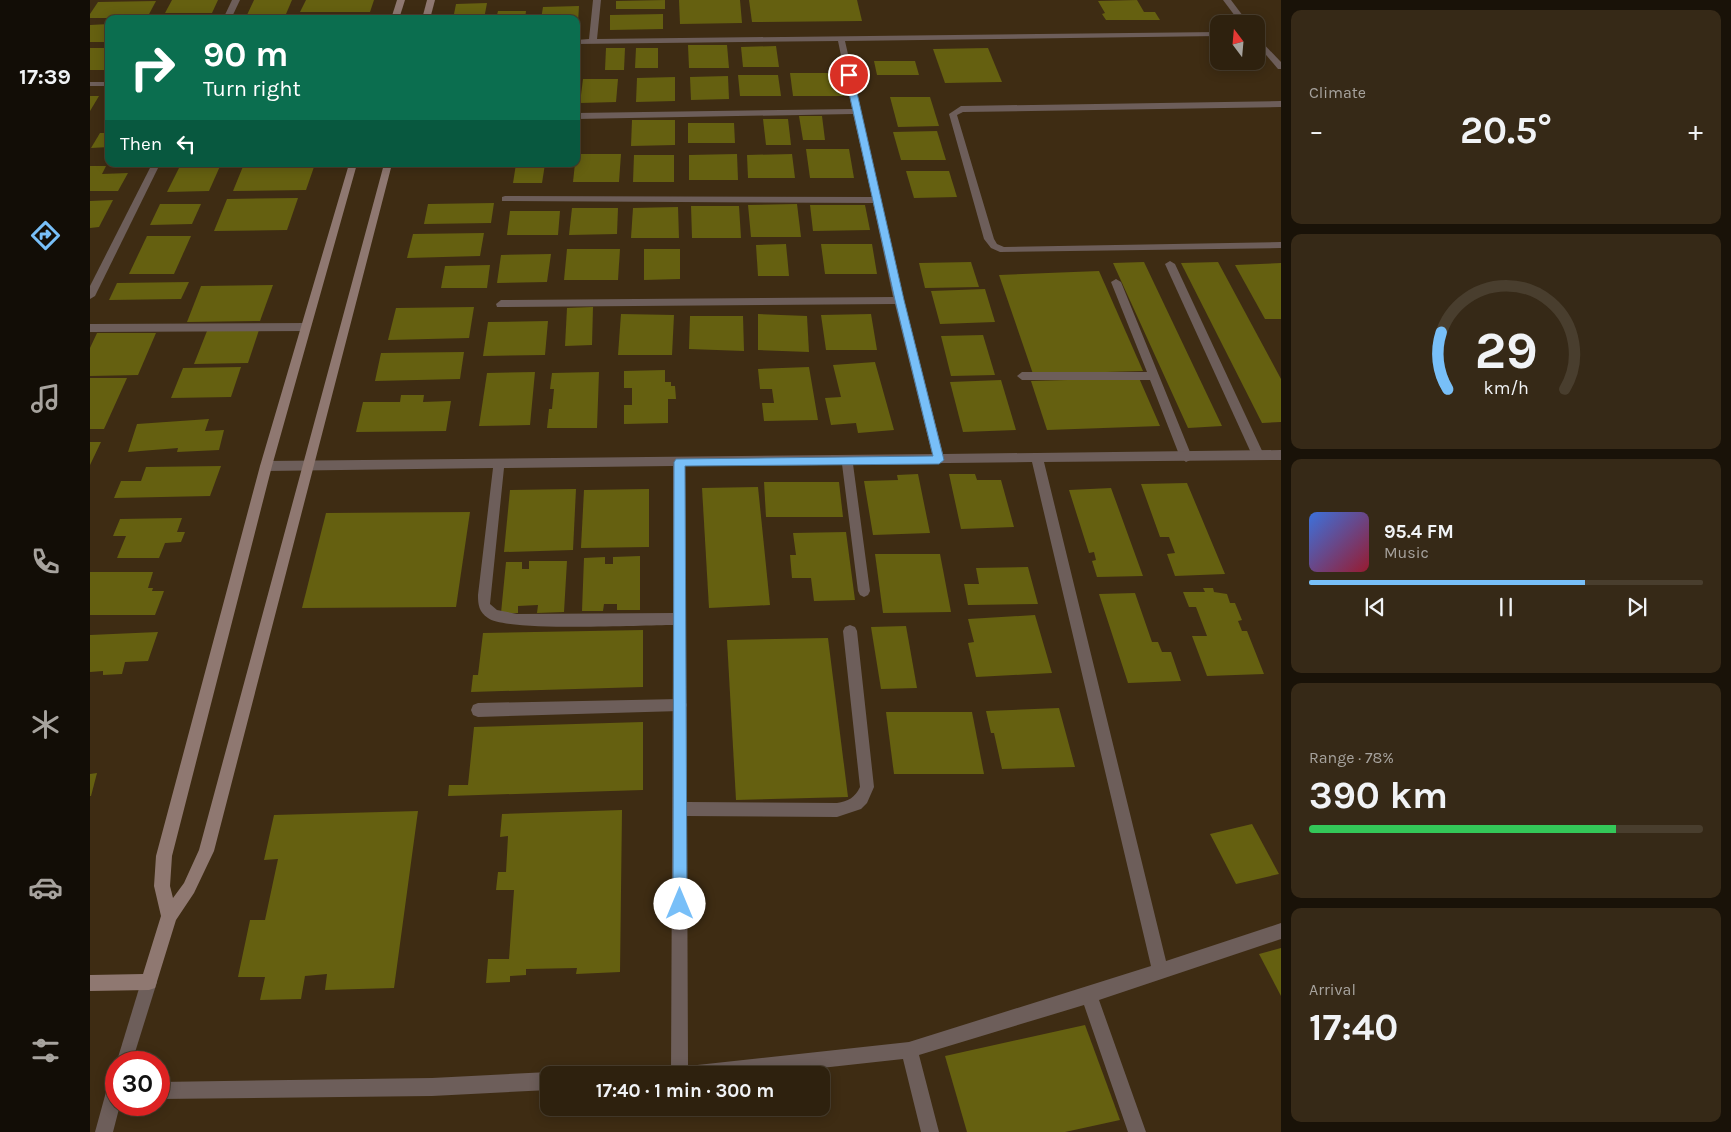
<!DOCTYPE html>
<meta charset="utf-8">
<style>
:root{--surface:#2e210e;--page:#362917;--text:#f1f3f6;--muted:#a7a39e;--line:#493e2e;--accent:#78bff8}
body{margin:0;font-family:Karla,sans-serif;background:var(--page);color:var(--text);height:100vh;display:flex;flex-direction:column;font-size:19px;white-space:nowrap}
*{box-sizing:border-box;margin:0}
p{font-size:16px;color:var(--muted)}
.icon{flex:none;width:28px;height:28px;fill:none;stroke:currentColor;stroke-width:2;stroke-linecap:round;stroke-linejoin:round}
.map{position:relative;flex:1;overflow:hidden}
.side{display:flex;flex-direction:column;gap:10px;padding:10px;background:#191208;width:450px}
.side>*{flex:none}
.guide{position:absolute;left:15px;top:15px;width:475px;height:152px;border-radius:10px;box-shadow:0 2px 12px #0003,0 0 0 1px var(--line);background:#0b6e4f;color:#fff;overflow:hidden}
.needle{width:32px;rotate:344deg}
.buttons{position:absolute;left:1120px;top:15px;display:grid;gap:10px}
.buttons a{display:grid;place-items:center;width:55px;height:55px;border-radius:10px;background:var(--surface);box-shadow:0 2px 12px #0003,0 0 0 1px var(--line);font-size:25px}
.speed{position:absolute;left:15px;top:1051px;display:flex;gap:10px;font-size:25px;font-weight:700;text-align:center}
.speed>*{display:grid;place-content:center;width:65px;height:65px;border-radius:50%;background:var(--surface);box-shadow:0 2px 12px #0003,0 0 0 1px var(--line);line-height:1}
.speed .limit{border:8px solid #d22;background:#fff;color:#111}
.pin{position:absolute;display:grid;place-items:center;width:42px;height:42px;color:#fff;margin:-21px;border:2px solid #fff;border-radius:50%;box-shadow:0 1px 5px #0007}
.me{position:absolute;width:55px;margin:-28px;rotate:0deg;stroke-linejoin:round;filter:drop-shadow(0 0 4px #0008)}
.turn{display:flex;align-items:center;gap:18px;height:105px;padding:0 15px;font-size:22px}
.turn .icon{width:65px;height:65px;stroke-width:2.5}
.turn b{display:block;font-size:35px;line-height:42px}
.then{display:flex;align-items:center;height:48px;padding:0 15px;background:#0003;gap:10px;font-size:19px}
.big{font-size:38px;font-weight:700;line-height:1.1}
.side .widget{flex:1;display:flex;flex-direction:column;justify-content:center;gap:8px;min-width:0;padding:0 18px;border-radius:10px;background:var(--page)}
.side .dial{align-items:center;gap:0}
.dial svg{height:130px;overflow:visible;fill:none;stroke:var(--line);stroke-width:7;stroke-linecap:round;text-anchor:middle}
.dial text{fill:var(--text);stroke:none}
.song{display:flex;align-items:center;gap:15px}
.cover{width:60px;height:60px;border-radius:8px;background:linear-gradient(135deg,hsl(220 70% 55%),hsl(350 70% 35%))}
.played{height:5px;border-radius:2px;background:linear-gradient(90deg,var(--accent) 70%,var(--line) 70%)}
.keys{display:flex;justify-content:space-around;direction:ltr}
.heat{display:flex;justify-content:space-between;align-items:center;font-size:28px;direction:ltr}
.charge{height:8px;border-radius:4px;background:linear-gradient(90deg,#34c759 78%,var(--line) 0)}
.trip{position:absolute;left:450px;top:1066px;width:290px;height:50px;border-radius:10px;background:var(--surface);box-shadow:0 2px 12px #0003,0 0 0 1px var(--line);font-weight:700;line-height:50px;text-align:center}
main{display:flex;flex:1;min-height:0}
.tab-bar{display:flex;flex-direction:column;width:90px;justify-content:space-around;align-items:center;background:#120d06;color:var(--muted)}
.tab-bar .icon{width:35px;height:35px}
.tab-bar .active{color:var(--accent)}
.tab-bar b{font-size:22px;color:var(--text)}
.map>svg:first-child{display:block}
</style>
<main>
<nav class="tab-bar">
<b>17:39</b>
<svg class="icon active" aria-label="directions" viewBox="0 0 24 24"><path d="M12 3l9 9-9 9-9-9zM9 14v-3h6M13 9l2 2-2 2"/></svg>
<svg class="icon" aria-label="music" viewBox="0 0 24 24"><path d="M9 18V5l10-2v13"/><circle cx="6" cy="18" r="3"/><circle cx="16" cy="16" r="3"/></svg>
<svg class="icon" aria-label="phone" viewBox="0 0 24 24"><path d="M5 4h4l2 5-3 2q2 4 5 5l2-3 5 2v4C11 20 4 13 5 4z"/></svg>
<svg class="icon" aria-label="climate" viewBox="0 0 24 24"><path d="M12 3v18M4 7l16 10M4 17L20 7"/></svg>
<svg class="icon" aria-label="car" viewBox="0 0 24 24"><path d="M5 17H2v-5l4-1 3-4h7l3 4 3 1v5h-3M9 17h6M6 11h13"/><circle cx="7" cy="17" r="2"/><circle cx="17" cy="17" r="2"/></svg>
<svg class="icon" aria-label="filters" viewBox="0 0 24 24"><path d="M4 7h16M4 17h16"/><circle cx="9" cy="7" r="2"/><circle cx="15" cy="17" r="2"/></svg>
</nav>
<div class="map">
<svg width="1191" height="1132" viewBox="0 0 1191 1132">
<rect width="100%" height="100%" fill="#3e2c13"/>
<!-- building -->
<g fill="#656010">
<path d="M82,0h46l-6,13h-47z"/>
<path d="M164,0h38l-6,14 -39,1z"/>
<path d="M216,0h68l-4,12h-70z"/>
<path d="M575,0v9h-49v-8z"/>
<path d="M589,0h61l2,23 -62,1z"/>
<path d="M659,0h108l5,21 -110,1z"/>
<path d="M1047,0l7,12h11l5,8h-54l-4,-6 3,-1 -7,-12z"/>
<path d="M66,1l-9,17h-57v-4l8,-12z"/>
<path d="M397,3l-3,16h-31l3,-15z"/>
<path d="M489,6l-1,17 -2,-4h-35l2,-12z"/>
<path d="M408,11h28l-1,8h-29z"/>
<path d="M573,14v15l-53,1v-15z"/>
<path d="M19,24v18h-19v-17z"/>
<path d="M598,45h39l2,23h-40z"/>
<path d="M686,46l3,21h-36l-2,-20z"/>
<rect x="0" y="48" width="19" height="22"/>
<path d="M516,48h19l-1,22h-19z"/>
<path d="M546,48h22v20h-23z"/>
<path d="M898,48l14,34 -57,1 -12,-34z"/>
<path d="M784,61h41l4,14h-42z"/>
<path d="M700,73h50l4,23h-51z"/>
<path d="M648,75h40l3,21h-41z"/>
<path d="M638,76l1,23 -38,1 -1,-23z"/>
<path d="M585,77v24l-39,1 1,-24z"/>
<path d="M493,79h35l-2,23 -36,1z"/>
<path d="M0,96h9l-9,15z"/>
<path d="M800,97h40l9,29 -41,1z"/>
<path d="M709,116h23l3,24h-22z"/>
<path d="M673,119h25l3,26h-25z"/>
<path d="M542,120h43v25l-44,1z"/>
<path d="M598,123h46l1,20h-47z"/>
<path d="M847,131l9,29h-45l-8,-28z"/>
<path d="M10,133h9v14l-18,1z"/>
<path d="M716,149h43l5,29h-44z"/>
<path d="M486,154h45l-2,28h-46z"/>
<path d="M647,154l1,26h-49v-25z"/>
<path d="M702,154l3,24h-47l-1,-23z"/>
<path d="M544,155h40v27h-41z"/>
<path d="M91,164h40l-12,27 -42,1z"/>
<path d="M154,164h71l-9,26 -73,1z"/>
<path d="M426,164h29l-3,19h-29z"/>
<path d="M0,166h16l-4,8 26,-1 -10,18h-28z"/>
<path d="M816,171h43l8,26 -43,1z"/>
<path d="M208,198l-11,32 -73,1 13,-32z"/>
<path d="M23,200l-14,27 -9,1v-27z"/>
<path d="M404,203l-3,20 -67,1 4,-20z"/>
<path d="M70,204h41l-9,20 -42,1z"/>
<path d="M707,204l4,33h-50l-3,-32z"/>
<path d="M720,205h55l5,25 -57,1z"/>
<path d="M601,206h48l2,32h-49z"/>
<path d="M588,207l1,31h-48l2,-30z"/>
<path d="M482,208h46l-1,26 -48,1z"/>
<path d="M420,211h50l-2,24h-51z"/>
<path d="M394,233l-4,23 -73,2 6,-24z"/>
<path d="M57,236h44l-17,38h-45z"/>
<path d="M696,244l3,32h-31l-2,-31z"/>
<path d="M731,244h51l5,30h-52z"/>
<path d="M477,249h53l-2,31h-54z"/>
<path d="M554,249h36v30l-36,1z"/>
<path d="M461,254l-4,28 -50,1 4,-28z"/>
<path d="M881,262l8,25 -54,1 -6,-25z"/>
<path d="M1054,262l78,164 -34,2 -75,-165z"/>
<path d="M1128,262l63,117v43l-19,1 -81,-160z"/>
<path d="M1191,263v56h-16l-30,-54z"/>
<path d="M400,265l-3,23h-46l4,-22z"/>
<path d="M1009,271l44,100 -110,3 -34,-99z"/>
<path d="M99,282l-8,17 -72,1 8,-17z"/>
<path d="M183,285l-13,36 -73,1 14,-36z"/>
<path d="M895,289l10,33 -55,2 -9,-33z"/>
<path d="M384,307l-5,31 -81,2 8,-32z"/>
<path d="M503,307l-1,38 -27,1 2,-38z"/>
<path d="M531,314l53,1 -2,40h-54z"/>
<path d="M668,314l49,2 2,36 -51,-2z"/>
<path d="M781,314l6,36h-51l-5,-35z"/>
<path d="M600,316h53l1,35 -55,-2z"/>
<path d="M458,321l-3,34 -62,1 5,-34z"/>
<path d="M169,330l-11,33 -54,1 13,-33z"/>
<path d="M7,333h59l-18,42 -48,1v-28z"/>
<path d="M893,335l12,40 -44,1 -10,-40z"/>
<path d="M374,352l-4,27 -85,2 6,-28z"/>
<path d="M785,362l19,68 -36,3 -2,-10 -25,2 -6,-27 16,-1 -8,-32z"/>
<path d="M151,367l-10,30 -60,1 12,-30z"/>
<path d="M719,367l9,53 -54,1 -2,-18h12l-2,-14h-12l-2,-20z"/>
<path d="M575,370v12h6v4h4l1,13h-8v24l-44,1v-19h8v-17h-8v-17z"/>
<path d="M445,372l-5,53 -51,1 8,-53z"/>
<path d="M509,372l-2,56h-50l2,-19h3l2,-20h-4l2,-16z"/>
<path d="M0,378h37l-23,51h-14z"/>
<path d="M1049,378l21,48 -113,4 -16,-49z"/>
<path d="M911,380l15,50 -53,2 -13,-50z"/>
<path d="M311,395h23l-1,7 28,-1 -5,30 -90,1 7,-30h37z"/>
<path d="M119,419l-4,12 19,-1 -5,20 -42,2 1,-4 -50,4 9,-28z"/>
<path d="M0,442h11l-11,23z"/>
<path d="M131,466l-11,30 -96,2 7,-17h20l5,-14z"/>
<path d="M828,474l12,59 -57,2 -9,-54 34,-1 -1,-5z"/>
<path d="M859,474h26l2,6h24l13,47 -53,2z"/>
<path d="M674,482h75l4,35h-77z"/>
<path d="M1097,483l38,91 -50,2 -8,-22 8,-1 -6,-16h-9l-19,-53z"/>
<path d="M668,487l12,118 -61,3 -7,-120z"/>
<path d="M1021,488l32,88 -46,1 -5,-16 4,-1 -2,-8 -5,1 -20,-63z"/>
<path d="M486,489l-3,61 -69,2 6,-62z"/>
<path d="M559,489v58l-68,1 3,-58z"/>
<path d="M380,512l-14,95 -154,1 24,-95z"/>
<path d="M92,518l-5,14h8l-4,10 -16,1 -6,15h-42l9,-22h-13l7,-17z"/>
<path d="M756,532l9,68 -41,1 -3,-23h-19l-2,-23h6l-3,-22z"/>
<path d="M785,554h65l11,58 -68,1z"/>
<path d="M550,556v54h-23v-6h-13l-1,7h-21l2,-53 21,-1v7h8v-7z"/>
<path d="M439,561h38l-3,51 -27,1 1,-8 -20,1v7h-17l5,-51h16v7h7z"/>
<path d="M938,567l10,37 -70,1 -4,-21h15l-3,-16z"/>
<path d="M0,572h63l-5,16h5l-1,3h12l-9,24h-65z"/>
<path d="M1113,588h10l1,4 13,2 3,9h5l7,17 -4,1 4,10h5l17,43 -57,2 -15,-40h15l-11,-29h-7l-6,-15h22z"/>
<path d="M1045,593l17,49h6l4,10h9l10,29 -53,2 -29,-89z"/>
<path d="M945,615l17,58 -76,4 -8,-34 6,-1 -6,-23z"/>
<path d="M816,626l11,62 -36,1 -10,-62z"/>
<path d="M553,630v57l-172,5 2,-17h5l5,-42z"/>
<path d="M68,632l-10,29 -23,1 -3,12 -19,1v-4l-13,1v-37z"/>
<path d="M738,638l20,159 -112,3 -9,-160z"/>
<path d="M969,708l16,59 -73,2 -8,-36h-3l-5,-22z"/>
<path d="M796,712h86l12,62h-90z"/>
<path d="M553,722v68l-195,6 1,-11h19l6,-58z"/>
<path d="M7,773l-6,23h-1v-22z"/>
<path d="M532,810l-2,162 -44,2 1,-6 -51,1v6l-16,1v6l-24,1 2,-24h21l5,-69h-18l2,-18h8l2,-36 -8,1 2,-23z"/>
<path d="M328,811l-24,177 -69,2 2,-16 -22,2 -4,23 -41,1 5,-23h-27l12,-57h15l13,-61 -14,1 10,-45z"/>
<path d="M1162,824l27,50 -43,10 -26,-50z"/>
<path d="M1191,948v48l-22,-42z"/>
<path d="M995,1025l35,95 -55,12h-98l-22,-76z"/>
</g>
<g fill="none" stroke-linecap="round" stroke-linejoin="round">
<!-- lane -->
<g fill="#6d5e5a" fill-rule="evenodd">
<path d="M1191,101v6l-318,5 -6,3 37,124 3,5 7,3 277,-5v6l-281,4 -9,-4 -7,-9 -35,-125 12,-8z"/>
<path d="M1080,261l5,3 89,191 -2,3 -4,2 -6,-5 -87,-191z"/>
<path d="M1026,279l5,3 71,175 -2,3 -4,2 -6,-5 -30,-77h-128l-5,-4 5,-4h125l-36,-90z"/>
<path d="M590,699l5,1 2,5 -2,5 -5,1 -202,6 -5,-2 -2,-5 2,-5 5,-2z"/>
<path d="M25,1083l1,22h4l-7,27h-18l11,-40 3,-6z"/>
</g>
<!-- street -->
<g fill="#6d5e5a" fill-rule="evenodd">
<path d="M142,0h8l-9,19h-8z"/>
<path d="M503,0h8l-4,39 622,-7v4l-374,5 59,259 39,154 338,-4v10l-237,2 122,499 115,-38v16l-182,61 47,132h-18l-44,-127 -165,50 20,77h-18l-18,-73 -145,16h-87l2,-450c-31,0 -167,7 -185,-7 -9,-6 -10,-13 -10,-23l15,-127 -227,3 -6,-5 6,-5 666,-7 -37,-150 -398,3 -1,-3 5,-4 392,-3 -20,-94 -371,-2v-4l3,-1 367,1 -19,-83 -277,5v-6l276,-4 -14,-68 -262,3v-4l13,-1zM942,462l119,504 -242,76 -221,24 -1,-250 150,1 24,-8 6,-6 7,-16 -17,-156 -2,-4 -5,-2 -5,2 -2,4 17,156c-5,11 -12,14 -23,16l-150,-1 -2,-336 157,-2 16,127 2,4 4,2 4,-2 2,-4 -17,-127zM583,466v147l-156,1 -20,-4 -7,-6 14,-136z"/>
<path d="M1133,0h8l18,24h-8z"/>
<path d="M1166,36l25,26v7h-3l-22,-26z"/>
<rect x="0" y="82" width="19" height="4"/>
<path d="M62,164h8l-65,132 -5,3v-13z"/>
<path d="M216,323l5,4 -5,4 -216,1v-8z"/>
<path d="M59,974l6,2 2,6 -25,80 -16,2 25,-82 2,-6z"/>
<path d="M459,1072l6,3h-6v15l-117,6 -273,3v-17l273,-4z"/>
<path d="M26,1078v23l-6,-3 -3,-6 3,-11z"/>
</g>
<!-- secondary -->
<g fill="#8f7871" fill-rule="evenodd">
<path d="M307,0h8l-6,19h-8z"/>
<path d="M337,0h8l-5,19h-8z"/>
<path d="M259,164h8l-85,302 -100,390 -2,30 3,12 11,-15 15,-33 185,-686h8l-178,687 -20,42 -18,27 -21,68 -6,2 -59,1v-16l53,-1 18,-58 -7,-30 2,-30 104,-390z"/>
</g>
</g>
<!-- route -->
<path fill="#78bff8" stroke="#4e7ca1" d="M759,73l4,2 51,225 40,160 -5,4 -254,2 2,438 -2,5 -5,2 -5,-2 -2,-5 1,-442 2,-3 257,-3 -38,-156 -50,-225z"/>
</svg>
<div class="buttons">
<a><svg class="needle" viewBox="-14 -14 28 28"><path d="M0-13l5 13h-10z" fill="#e53935"/><path d="M0 13l5-13h-10z" fill="#a7a39e"/></svg></a>
</div>
<div class="speed"><div class="limit">30</div></div>
<div class="pin" style="left:759px;top:75px;background:#d93025"><svg class="icon" aria-label="arrive" viewBox="0 0 24 24"><path d="M6 21V4h12l-3 4 3 4H6"/></svg></div>
<svg class="me" style="left:590px;top:904px" viewBox="-20 -20 40 40"><circle r="19" fill="#fff"/><path d="M0-13L10 11 0 6-10 11z" fill="#78bff8"/></svg>
<div class="trip">17:40 · 1 min · 300 m</div>
<div class="guide">
<div class="turn"><svg class="icon" aria-label="right" viewBox="0 0 24 24"><path d="M7 20v-9h11M14 6l5 5-5 5"/></svg><div><b>90 m</b>Turn right</div></div>
<div class="then">Then<svg class="icon" aria-label="left" viewBox="0 0 24 24"><path d="M17 20v-9H6M10 6l-5 5 5 5"/></svg></div>
</div>
</div>
<section class="side">
<div class="widget"><p>Climate</p>
<div class="heat"><a>−</a><b class="big">20.5°</b><a>+</a></div>
</div>
<div class="widget dial"><svg viewBox="0 0 100 80">
<path d="M14 69A42 42 0 1 1 86 69"/>
<path d="M14 69A42 42 0 0 1 10 34" stroke="#78bff8"/>
<text x="50" y="56" font-size="32" font-weight="700">29</text>
<text x="50" y="72" font-size="11">km/h</text>
</svg></div>
<div class="widget">
<div class="song"><i class="cover"></i><div><b>95.4 FM</b><p>Music</p></div></div>
<div class="played"></div>
<div class="keys"><svg class="icon" aria-label="previous" viewBox="0 0 24 24"><path d="M18 5L8 12l10 7zM5 5v14"/></svg><svg class="icon" aria-label="pause" viewBox="0 0 24 24"><path d="M8 5v14M16 5v14"/></svg><svg class="icon" aria-label="next" viewBox="0 0 24 24"><path d="M6 5l10 7-10 7zM19 5v14"/></svg></div>
</div>
<div class="widget"><p>Range · 78%</p><b class="big">390 km</b><div class="charge"></div></div>
<div class="widget"><p>Arrival</p><b class="big">17:40</b></div>
</section>
</main>
